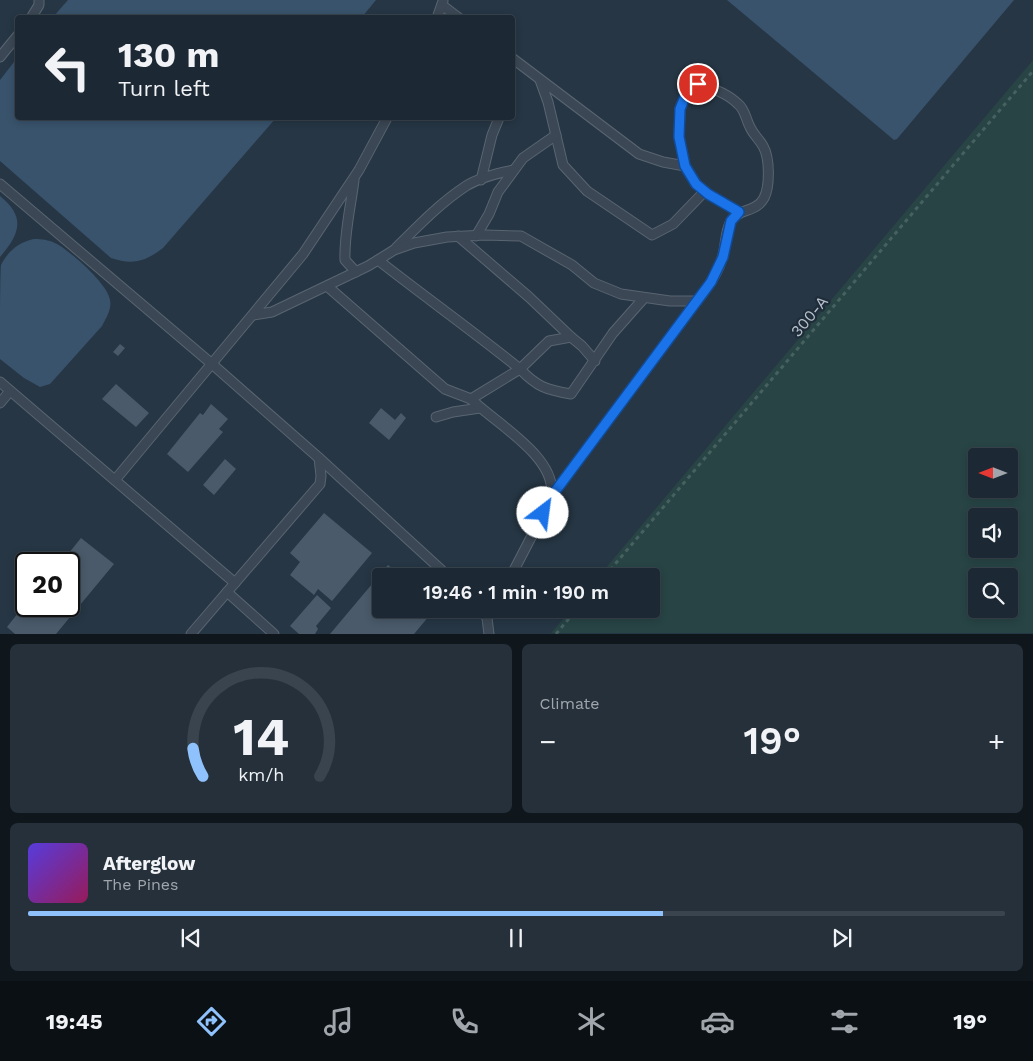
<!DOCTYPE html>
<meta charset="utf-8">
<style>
:root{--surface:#1c2833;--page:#25303b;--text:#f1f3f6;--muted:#a0a6ac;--line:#3a444e;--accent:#8fc2fc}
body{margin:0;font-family:"Work Sans",sans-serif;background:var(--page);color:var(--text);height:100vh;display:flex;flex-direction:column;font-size:19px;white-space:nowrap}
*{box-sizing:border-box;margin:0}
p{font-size:16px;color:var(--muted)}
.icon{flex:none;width:28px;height:28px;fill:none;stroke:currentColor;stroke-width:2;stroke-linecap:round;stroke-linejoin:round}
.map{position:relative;height:634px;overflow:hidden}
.side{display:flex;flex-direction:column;gap:10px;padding:10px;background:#0f161c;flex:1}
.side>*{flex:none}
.guide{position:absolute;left:15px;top:15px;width:500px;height:105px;border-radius:5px;box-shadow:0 2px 8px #0003,0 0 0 1px var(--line);background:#1c2833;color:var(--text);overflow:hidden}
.needle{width:32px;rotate:270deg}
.tools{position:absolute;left:968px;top:448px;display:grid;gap:10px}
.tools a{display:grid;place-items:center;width:50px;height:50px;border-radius:5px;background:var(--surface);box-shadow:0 2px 8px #0003,0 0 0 1px var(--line);font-size:25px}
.speed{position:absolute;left:15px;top:552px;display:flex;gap:10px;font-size:25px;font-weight:700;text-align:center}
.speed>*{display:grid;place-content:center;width:65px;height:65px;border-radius:50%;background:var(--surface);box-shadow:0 2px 8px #0003,0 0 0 1px var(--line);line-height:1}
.speed .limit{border:2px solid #111;border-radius:8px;background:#fff;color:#111}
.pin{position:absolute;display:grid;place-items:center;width:42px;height:42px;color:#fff;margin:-21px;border:2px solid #fff;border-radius:50%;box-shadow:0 1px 5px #0007}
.me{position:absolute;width:55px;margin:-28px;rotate:30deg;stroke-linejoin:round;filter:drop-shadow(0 0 4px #0008)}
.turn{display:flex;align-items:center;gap:18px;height:105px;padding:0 20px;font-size:22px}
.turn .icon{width:65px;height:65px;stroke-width:2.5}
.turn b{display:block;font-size:35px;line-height:42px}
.big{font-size:38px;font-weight:600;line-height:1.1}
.side .tile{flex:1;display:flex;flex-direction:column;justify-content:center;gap:8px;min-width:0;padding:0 18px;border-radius:8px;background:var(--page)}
.side .dial{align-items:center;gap:0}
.dial svg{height:130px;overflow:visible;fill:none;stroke:var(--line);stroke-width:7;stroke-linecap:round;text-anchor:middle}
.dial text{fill:var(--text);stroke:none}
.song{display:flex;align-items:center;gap:15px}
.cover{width:60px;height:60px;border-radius:8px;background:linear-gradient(135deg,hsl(250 70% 55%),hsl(330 70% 35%))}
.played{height:5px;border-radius:2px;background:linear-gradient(90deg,var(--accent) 65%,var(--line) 65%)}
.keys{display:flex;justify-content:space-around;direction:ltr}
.heat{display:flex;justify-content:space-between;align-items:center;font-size:28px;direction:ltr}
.side .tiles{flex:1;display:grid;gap:10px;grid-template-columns:1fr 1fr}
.tile:last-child{grid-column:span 2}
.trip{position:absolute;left:372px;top:568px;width:288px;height:50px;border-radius:5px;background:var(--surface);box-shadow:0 2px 8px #0003,0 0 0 1px var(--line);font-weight:600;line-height:50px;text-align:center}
.dock{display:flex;height:80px;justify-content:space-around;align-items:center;background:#0b1014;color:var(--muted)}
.dock .icon{width:35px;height:35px}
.dock .active{color:var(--accent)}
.dock b{font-size:22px;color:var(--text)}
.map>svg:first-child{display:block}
</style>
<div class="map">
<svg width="1033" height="634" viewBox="0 0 1033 634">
<rect width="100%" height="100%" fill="#263644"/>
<!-- green -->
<path fill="#284445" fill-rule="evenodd" d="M1033,60v573h-482l21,-24h79v-33h-52zM976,456h33v33h-33zM976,516h33v33h-33zM976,576h33v33h-33z"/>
<!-- water -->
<g fill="#39536c">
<path d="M68,0h308l-14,17h-309z"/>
<path d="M727,0h287l-117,139 -3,1z"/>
<path d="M17,58l1,60h258l-113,130c-18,14 -31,17 -52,10l-111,-97v-81z"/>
<path d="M0,196c26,21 20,38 0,61z"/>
<path d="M34,239c8,0 16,1 23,5 14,8 51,40 53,56 2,9 -4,18 -8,26l-52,58 -10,3 -16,-9 -24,-19c0,-13 0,-87 1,-94 7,-14 18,-23 33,-26z"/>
</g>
<!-- building -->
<g fill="#4a5a6a">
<path d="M120,344l5,4 -7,8 -5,-4z"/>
<path d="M116,384l33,29 -13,14 -34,-28z"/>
<path d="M211,404l17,15 -9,10 4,3 -35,40 -21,-18 33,-41 3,2z"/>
<path d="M381,408l14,12 6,-7 5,5 -17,22 -20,-17z"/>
<path d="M225,459l11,10 -22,26 -11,-10z"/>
<path d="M324,513l48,40 -40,48 -14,-12 -4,6 -24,-20 10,-13 -10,-9z"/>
<path d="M81,538l33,26 -58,70h-41l-8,-7 19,-24v3h43v-42h-9z"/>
<path d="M388,565l13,11h-20v33h54l-21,25h-84z"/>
<path d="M317,595l14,13 -15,18 2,3 -3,5h-16l-9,-8z"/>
</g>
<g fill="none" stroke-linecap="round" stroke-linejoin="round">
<!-- lane casing -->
<g stroke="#596571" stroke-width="11">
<g id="lane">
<path d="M442,5l17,13"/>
<path d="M31,18l8,-13v-5"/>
<path d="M437,18l6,-17"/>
<path d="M0,57l18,-22"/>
<path d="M512,58l127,96 24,8 22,4"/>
<path d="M540,80l8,22 15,63 24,26 65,44 21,-11 32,-33"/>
<path d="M354,180c-3,26 -10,53 -9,80l11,12"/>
<path d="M481,180l11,-45 7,-17"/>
<path d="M0,184l212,180 107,94 129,118"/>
<path d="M458,236l71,61 42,40"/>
<path d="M476,236l13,-22 9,-22 25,-34 33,-23"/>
<path d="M396,248c22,-22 44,-45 70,-62 14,-9 32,-13 48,-16"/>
<path d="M327,286l118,103 26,10"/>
<path d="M253,315l19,-3 96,-46 10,-6"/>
<path d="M595,361l-13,-15 -11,-9 -22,4 -29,28c17,18 27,21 51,25l42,-61 31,-35"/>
<path d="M0,382l235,201"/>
<path d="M0,403l10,-12"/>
<path d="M436,417l17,-5 27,-4"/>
<path d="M115,480l188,-226 56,-84 28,-52"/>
<path d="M551,497l146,-196"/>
<path d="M511,576c10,-19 20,-39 30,-58 3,-7 9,-14 10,-21 8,-39 -56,-74 -80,-98l49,-30c-47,-38 -95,-72 -142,-109l16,-10 20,-7 33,-6 38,-2 36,1 51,29 22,18 27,11 49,7h27c11,-14 22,-29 26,-46 3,-11 2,-24 8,-34 7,-13 25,-8 33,-23 6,-12 6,-40 -1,-52 -4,-7 -10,-12 -13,-19 -4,-7 -5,-18 -12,-23 -11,-11 -25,-16 -40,-20l-12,11 -6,14 -1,28 6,29 11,18 12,10 31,18"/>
<path d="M227,592l47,42"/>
<path d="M481,609l6,9 2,16"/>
<path d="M487,618l5,-9"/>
<path d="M191,634l129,-150 1,-8 -2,-18"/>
</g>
</g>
<!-- path -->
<g stroke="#476161" stroke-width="3" stroke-dasharray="4 4" stroke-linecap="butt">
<path d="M605,576l428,-505"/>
<path d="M556,634l21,-25"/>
</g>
<!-- lane -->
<use href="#lane" stroke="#3b4754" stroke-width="9"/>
</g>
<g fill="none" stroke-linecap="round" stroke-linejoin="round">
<!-- route casing -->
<g stroke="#114b97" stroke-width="12">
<path id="route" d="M543,513l8,-16 160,-215 12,-25 8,-36 8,-9 -31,-18 -12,-10 -11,-18 -6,-29 1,-28 6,-15 12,-10"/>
</g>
<!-- route -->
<use href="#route" stroke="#1a73e8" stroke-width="9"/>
</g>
<g text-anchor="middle" stroke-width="4.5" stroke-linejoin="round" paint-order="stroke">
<!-- street labels -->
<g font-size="16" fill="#b8c2cd" stroke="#1f2c39">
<text transform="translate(809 316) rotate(-50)" y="6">300-A</text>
</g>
</g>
</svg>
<div class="tools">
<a><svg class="needle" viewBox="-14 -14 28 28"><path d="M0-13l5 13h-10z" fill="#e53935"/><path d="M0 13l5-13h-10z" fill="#a0a6ac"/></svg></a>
<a><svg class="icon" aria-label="sound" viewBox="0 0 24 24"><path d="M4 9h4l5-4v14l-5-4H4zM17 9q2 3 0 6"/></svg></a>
<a><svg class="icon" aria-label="search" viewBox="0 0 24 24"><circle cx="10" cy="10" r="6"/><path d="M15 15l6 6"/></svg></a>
</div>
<div class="speed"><div class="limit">20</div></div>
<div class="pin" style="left:698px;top:84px;background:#d93025"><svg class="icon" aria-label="arrive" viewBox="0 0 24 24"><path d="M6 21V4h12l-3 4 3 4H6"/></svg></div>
<svg class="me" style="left:543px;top:513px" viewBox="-20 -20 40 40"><circle r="19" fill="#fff"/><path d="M0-13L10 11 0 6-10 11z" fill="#1a73e8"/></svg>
<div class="trip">19:46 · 1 min · 190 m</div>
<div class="guide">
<div class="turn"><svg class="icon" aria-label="left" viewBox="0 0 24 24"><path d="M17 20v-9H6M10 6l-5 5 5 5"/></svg><div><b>130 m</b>Turn left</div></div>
</div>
</div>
<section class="side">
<div class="tiles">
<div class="tile dial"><svg viewBox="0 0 100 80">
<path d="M14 69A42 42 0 1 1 86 69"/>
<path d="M14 69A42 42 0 0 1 8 52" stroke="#8fc2fc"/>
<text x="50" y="56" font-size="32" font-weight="700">14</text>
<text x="50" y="72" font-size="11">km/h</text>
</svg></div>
<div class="tile"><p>Climate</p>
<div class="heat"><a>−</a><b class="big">19°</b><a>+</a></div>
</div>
<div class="tile">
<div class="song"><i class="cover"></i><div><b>Afterglow</b><p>The Pines</p></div></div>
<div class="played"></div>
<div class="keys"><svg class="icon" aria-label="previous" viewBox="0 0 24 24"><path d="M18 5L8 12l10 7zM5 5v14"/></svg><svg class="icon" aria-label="pause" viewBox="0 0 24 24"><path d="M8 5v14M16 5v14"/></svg><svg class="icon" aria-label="next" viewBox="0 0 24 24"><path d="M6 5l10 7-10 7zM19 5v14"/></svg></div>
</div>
</div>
</section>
<nav class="dock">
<b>19:45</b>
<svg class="icon active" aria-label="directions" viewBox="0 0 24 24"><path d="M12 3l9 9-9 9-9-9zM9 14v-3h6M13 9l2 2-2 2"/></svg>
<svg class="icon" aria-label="music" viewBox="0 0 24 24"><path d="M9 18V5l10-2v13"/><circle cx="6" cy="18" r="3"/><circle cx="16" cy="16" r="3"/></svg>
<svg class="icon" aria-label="phone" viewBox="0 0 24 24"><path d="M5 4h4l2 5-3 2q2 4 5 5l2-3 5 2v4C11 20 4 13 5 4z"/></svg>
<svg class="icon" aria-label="climate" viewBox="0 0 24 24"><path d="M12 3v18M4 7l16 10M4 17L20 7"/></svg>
<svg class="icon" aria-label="car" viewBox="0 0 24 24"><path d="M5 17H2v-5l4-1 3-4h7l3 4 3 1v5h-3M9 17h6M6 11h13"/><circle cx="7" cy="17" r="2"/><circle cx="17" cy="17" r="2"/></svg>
<svg class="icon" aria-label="filters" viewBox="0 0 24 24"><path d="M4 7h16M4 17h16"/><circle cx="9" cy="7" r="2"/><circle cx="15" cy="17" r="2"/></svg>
<b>19°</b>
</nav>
